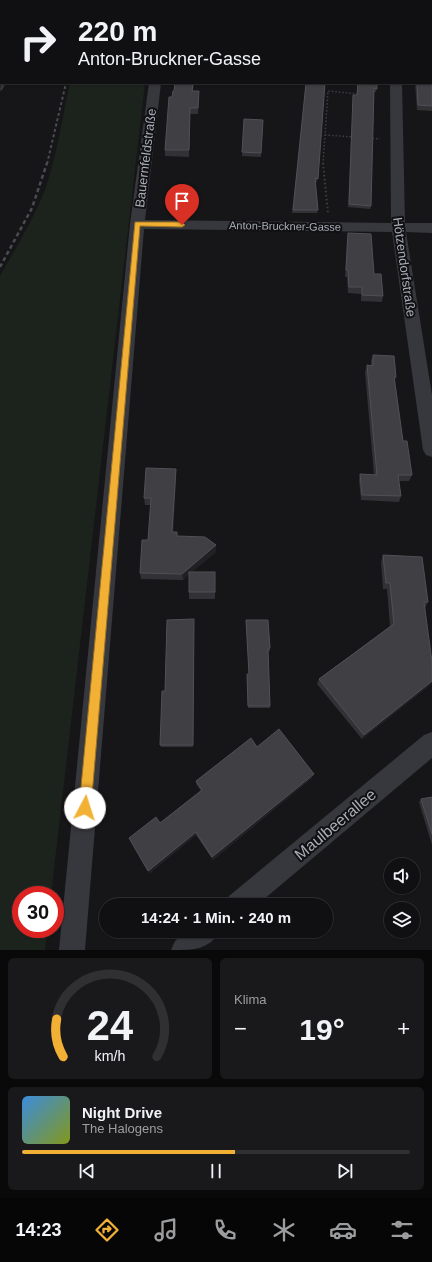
<!DOCTYPE html>
<html lang="de">
<meta charset="utf-8">
<style>
:root{--surface:#101012;--page:#19191b;--text:#f1f3f6;--muted:#9c9d9f;--line:#303032;--accent:#f2b134}
body{margin:0;font-family:Helvetica,sans-serif;background:var(--page);color:var(--text);height:100vh;display:flex;flex-direction:column;font-size:15px;white-space:nowrap}
*{box-sizing:border-box;margin:0}
p{font-size:13px;color:var(--muted)}
.icon{flex:none;width:22px;height:22px;fill:none;stroke:currentColor;stroke-width:2;stroke-linecap:round;stroke-linejoin:round}
.map{position:relative;height:950px;overflow:hidden}
.drawer{display:flex;flex-direction:column;gap:8px;padding:8px;background:#09090a;flex:1}
.drawer>*{flex:none}
.guide{position:absolute;left:0px;top:0px;width:432px;height:84px;box-shadow:0 1px 3px #0004,0 0 0 1px var(--line);background:#101012;color:var(--text);overflow:hidden}
.tools{position:absolute;left:384px;top:858px;display:grid;gap:8px}
.tools a{display:grid;place-items:center;width:36px;height:36px;border-radius:50%;background:var(--surface);box-shadow:0 1px 3px #0004,0 0 0 1px var(--line);font-size:20px}
.speed{position:absolute;left:12px;top:886px;display:flex;gap:8px;font-size:20px;font-weight:700;text-align:center}
.speed>*{display:grid;place-content:center;width:52px;height:52px;border-radius:50%;background:var(--surface);box-shadow:0 1px 3px #0004,0 0 0 1px var(--line);line-height:1}
.speed .limit{border:6px solid #d22;background:#fff;color:#111}
.pin{position:absolute;display:grid;place-items:center;width:34px;height:34px;color:#fff;margin:-41px -17px;border-radius:50% 50% 50% 0;rotate:-45deg;box-shadow:0 0 4px #0007}
.pin .icon{rotate:45deg}
.me{position:absolute;width:44px;margin:-22px;rotate:5deg;stroke-linejoin:round;filter:drop-shadow(0 0 3px #0008)}
.turn{display:flex;align-items:center;gap:14px;height:84px;padding:0 12px;font-size:18px}
.turn .icon{width:52px;height:52px;stroke-width:2.5}
.turn b{display:block;font-size:28px;line-height:34px}
.big{font-size:30px;font-weight:800;line-height:1.1}
.drawer .card{flex:1;display:flex;flex-direction:column;justify-content:center;gap:6px;min-width:0;padding:0 14px;border-radius:6px;background:var(--page)}
.drawer .dial{align-items:center;gap:0}
.dial svg{height:104px;overflow:visible;fill:none;stroke:var(--line);stroke-width:7;stroke-linecap:round;text-anchor:middle}
.dial text{fill:var(--text);stroke:none}
.song{display:flex;align-items:center;gap:12px}
.cover{width:48px;height:48px;border-radius:6px;background:linear-gradient(135deg,hsl(210 70% 55%),hsl(70 70% 35%))}
.played{height:4px;border-radius:2px;background:linear-gradient(90deg,var(--accent) 55%,var(--line) 55%)}
.keys{display:flex;justify-content:space-around;direction:ltr}
.heat{display:flex;justify-content:space-between;align-items:center;font-size:22px;direction:ltr}
.drawer .tiles{flex:1;display:grid;gap:8px;grid-template-columns:1fr 1fr}
.card:last-child{grid-column:span 2}
.trip{position:absolute;left:99px;top:898px;width:234px;height:40px;border-radius:20px;background:var(--surface);box-shadow:0 1px 3px #0004,0 0 0 1px var(--line);font-weight:800;line-height:40px;text-align:center}
.menu{display:flex;height:64px;justify-content:space-around;align-items:center;background:#060607;color:var(--muted)}
.menu .icon{width:28px;height:28px}
.menu .selected{color:var(--accent)}
.menu b{font-size:18px;color:var(--text)}
.map>svg:first-child{display:block}
</style>
<div class="map">
<svg width="432" height="950" viewBox="0 0 432 950">
<rect width="100%" height="100%" fill="#161618"/>
<!-- green -->
<path fill="#1c231d" d="M70,83h75l-94,812h-30v34h26l-2,21h-45v-674c16,-28 33,-56 45,-86 12,-34 17,-72 25,-107z"/>
<g fill="none" stroke-linecap="round" stroke-linejoin="round">
<!-- path-far1 -->
<g stroke="#3d3f44" stroke-width="1.5" stroke-dasharray="1.5 2" stroke-linecap="butt">
<path d="M325,135l29,2"/>
<path d="M369,138l11,1"/>
<path d="M323,164l5,-73 31,3"/>
</g>
<!-- path -->
<path stroke="#3d3f44" stroke-width="2" stroke-dasharray="1.5 2.5" stroke-linecap="butt" d="M323,163l5,50"/>
<!-- lane -->
<g fill="#37383d" fill-rule="evenodd">
<rect x="36" y="0" width="6" height="1"/>
<path d="M1,9v4l-1,1v-4z"/>
<rect x="0" y="41" width="1" height="4"/>
<path d="M1,82v1h5l-4,7 -2,1z"/>
</g>
<!-- street -->
<g fill="#37383d" fill-rule="evenodd">
<path d="M160,0h62l-62,1z"/>
<rect x="389" y="0" width="10" height="1"/>
<path d="M149,83h12l-16,137 246,3 -1,-140h12l3,140h27v10l-26,-1 26,163v62l-6,-2 -3,-5 -31,-218 -248,-3 -59,721h-26l71,-726z"/>
<path d="M432,732v26l-175,147h-31l3,-9 195,-161z"/>
<path d="M187,931h33c-11,19 -26,19 -49,19l4,-9z"/>
</g>
<!-- rail-far1 -->
<path stroke="#4a4c52" stroke-width="2" stroke-dasharray="3 2.5" stroke-linecap="butt" d="M47,164l19,-81"/>
<!-- rail -->
<path stroke="#4a4c52" stroke-width="2.5" stroke-dasharray="4 3" stroke-linecap="butt" d="M0,267l32,-59 15,-45"/>
</g>
<!-- wall -->
<g fill="#323236">
<path d="M432,23v88l-15,-1 -2,-27h16z"/>
<path d="M175,83h19l-1,8 6,6 -1,17h-8l-1,43 -24,-1v-6l7,-53 2,-6z"/>
<path d="M306,83h19l-8,99h-2l3,28 -1,3h-25z"/>
<path d="M357,83h20l-1,9h-2l-3,114 -1,3 -22,-2 5,-109v-3h4z"/>
<path d="M244,119l19,1 -2,37 -19,-1z"/>
<path d="M348,233l26,41 9,22 -1,6 -21,-1v-7l-13,-1 -1,-16h-2l2,-37z"/>
<path d="M373,355l23,22 -1,3 8,61 9,34 -3,6h-10l2,15 -2,6 -38,-2 -2,-20 1,-6 14,1 -9,-103 2,-7h4v-4z"/>
<path d="M176,469v7l-3,56 4,4 39,16 -25,20h24v27h-26v-25l-6,6 -42,-1 -1,-6 8,-33 3,-35h-6l-1,-7z"/>
<path d="M383,555l45,47 -3,6 6,76 -69,55 -45,-55 2,-5 71,-53 -3,-37h-4l-2,-27z"/>
<path d="M246,620l24,28v3h-2l2,57h-22l-1,-32 2,-2z"/>
<path d="M194,623l-1,124h-32l-1,-2 5,-54z"/>
<path d="M257,747l55,31 -99,82 -17,-25 -46,38 -21,-35 31,-15 41,-32 -5,-7v-3z"/>
<path d="M432,797v48l-13,-43 2,-3z"/>
</g>
<!-- shaded-wall -->
<g fill="#212124">
<path d="M176,469v7l-3,63 -1,-7z"/>
<path d="M216,545v7l-33,28 -1,-6z"/>
<path d="M432,681v1l-1,2 -69,55 2,-4z"/>
<path d="M314,774l-2,4 -99,82 -1,-3z"/>
<path d="M196,832v3l-46,38 -2,-2z"/>
</g>
<!-- building -->
<g fill="#3f3f44" stroke="#4f5156">
<rect x="360" y="0" width="20" height="1"/>
<path d="M431,23h1v83l-14,-1 -1,-22h14z"/>
<path d="M175,83h18l-1,8h7l-1,17h-8l-1,42h-24l4,-53h3l1,-6h1z"/>
<path d="M306,83h19l-7,96 -3,-1 3,32h-25z"/>
<path d="M358,83h19v6l-3,-1 -3,118 -22,-2 4,-109h4z"/>
<path d="M244,119l19,1 -2,33 -19,-1z"/>
<path d="M348,233l23,1 3,40h7l2,22 -21,-1v-8h-13l-1,-17h-2z"/>
<path d="M373,355l21,1 2,21h-2l9,64h4l5,34h-14l3,21 -39,-1 -2,-21 17,1 -10,-110 6,1z"/>
<path d="M146,468l30,1 -4,63h5v4l28,1 11,8 -34,29 -42,-1 2,-33h6l3,-42h-7z"/>
<path d="M383,555l39,2 6,45h-4l8,60v19l-68,54 -45,-56 75,-55 -4,-41h-4z"/>
<rect x="189" y="572" width="26" height="20"/>
<path d="M194,619l-1,126h-33l2,-54h3l2,-71z"/>
<path d="M246,620h22l2,28 -2,1 2,57h-22l-1,-32h2z"/>
<path d="M279,729l35,45 -102,83 -16,-25 -48,39 -19,-33 27,-21 4,6 42,-33 -6,-9 55,-43 6,9z"/>
<path d="M432,797v37l-11,-35z"/>
</g>
<!-- route -->
<path fill="#f2b134" stroke="#9d7322" d="M135,222h47l3,3 -3,2 -42,-1 -49,582 -2,4 -4,2 -4,-2 -2,-4z"/>
<g text-anchor="middle" stroke-width="4" stroke-linejoin="round" paint-order="stroke">
<!-- far-street labels -->
<g font-size="11" fill="#a8adb8" stroke="#111113">
<text transform="translate(285 226) rotate(1)" y="4">Anton-Bruckner-Gasse</text>
</g>
<!-- street labels -->
<g font-size="13" fill="#a8adb8" stroke="#111113">
<text transform="translate(145 158) rotate(-83)" y="5">Bauernfeldstraße</text>
<text transform="translate(405 267) rotate(82)" y="5">Hötzendorfstraße</text>
</g>
<!-- near-street labels -->
<g font-size="16" fill="#a8adb8" stroke="#111113">
<text transform="translate(335 824) rotate(-40)" y="6">Maulbeerallee</text>
</g>
</g>
</svg>
<div class="tools">
<a><svg class="icon" aria-label="sound" viewBox="0 0 24 24"><path d="M4 9h4l5-4v14l-5-4H4zM17 9q2 3 0 6"/></svg></a>
<a><svg class="icon" aria-label="layers" viewBox="0 0 24 24"><path d="M12 4l9 5-9 5-9-5zM3 14l9 5 9-5"/></svg></a>
</div>
<div class="speed"><div class="limit">30</div></div>
<div class="pin" style="left:182px;top:225px;background:#d93025"><svg class="icon" aria-label="arrive" viewBox="0 0 24 24"><path d="M6 21V4h12l-3 4 3 4H6"/></svg></div>
<svg class="me" style="left:85px;top:808px" viewBox="-20 -20 40 40"><circle r="19" fill="#fff"/><path d="M0-13L10 11 0 6-10 11z" fill="#f2b134"/></svg>
<div class="trip">14:24 · 1 Min. · 240 m</div>
<div class="guide">
<div class="turn"><svg class="icon" aria-label="right" viewBox="0 0 24 24"><path d="M7 20v-9h11M14 6l5 5-5 5"/></svg><div><b>220 m</b>Anton-Bruckner-Gasse</div></div>
</div>
</div>
<section class="drawer">
<div class="tiles">
<div class="card dial"><svg viewBox="0 0 100 80">
<path d="M14 69A42 42 0 1 1 86 69"/>
<path d="M14 69A42 42 0 0 1 9 40" stroke="#f2b134"/>
<text x="50" y="56" font-size="32" font-weight="700">24</text>
<text x="50" y="72" font-size="11">km/h</text>
</svg></div>
<div class="card"><p>Klima</p>
<div class="heat"><a>−</a><b class="big">19°</b><a>+</a></div>
</div>
<div class="card">
<div class="song"><i class="cover"></i><div><b>Night Drive</b><p>The Halogens</p></div></div>
<div class="played"></div>
<div class="keys"><svg class="icon" aria-label="previous" viewBox="0 0 24 24"><path d="M18 5L8 12l10 7zM5 5v14"/></svg><svg class="icon" aria-label="pause" viewBox="0 0 24 24"><path d="M8 5v14M16 5v14"/></svg><svg class="icon" aria-label="next" viewBox="0 0 24 24"><path d="M6 5l10 7-10 7zM19 5v14"/></svg></div>
</div>
</div>
</section>
<nav class="menu">
<b>14:23</b>
<svg class="icon selected" aria-label="directions" viewBox="0 0 24 24"><path d="M12 3l9 9-9 9-9-9zM9 14v-3h6M13 9l2 2-2 2"/></svg>
<svg class="icon" aria-label="music" viewBox="0 0 24 24"><path d="M9 18V5l10-2v13"/><circle cx="6" cy="18" r="3"/><circle cx="16" cy="16" r="3"/></svg>
<svg class="icon" aria-label="phone" viewBox="0 0 24 24"><path d="M5 4h4l2 5-3 2q2 4 5 5l2-3 5 2v4C11 20 4 13 5 4z"/></svg>
<svg class="icon" aria-label="climate" viewBox="0 0 24 24"><path d="M12 3v18M4 7l16 10M4 17L20 7"/></svg>
<svg class="icon" aria-label="car" viewBox="0 0 24 24"><path d="M5 17H2v-5l4-1 3-4h7l3 4 3 1v5h-3M9 17h6M6 11h13"/><circle cx="7" cy="17" r="2"/><circle cx="17" cy="17" r="2"/></svg>
<svg class="icon" aria-label="filters" viewBox="0 0 24 24"><path d="M4 7h16M4 17h16"/><circle cx="9" cy="7" r="2"/><circle cx="15" cy="17" r="2"/></svg>
</nav>
